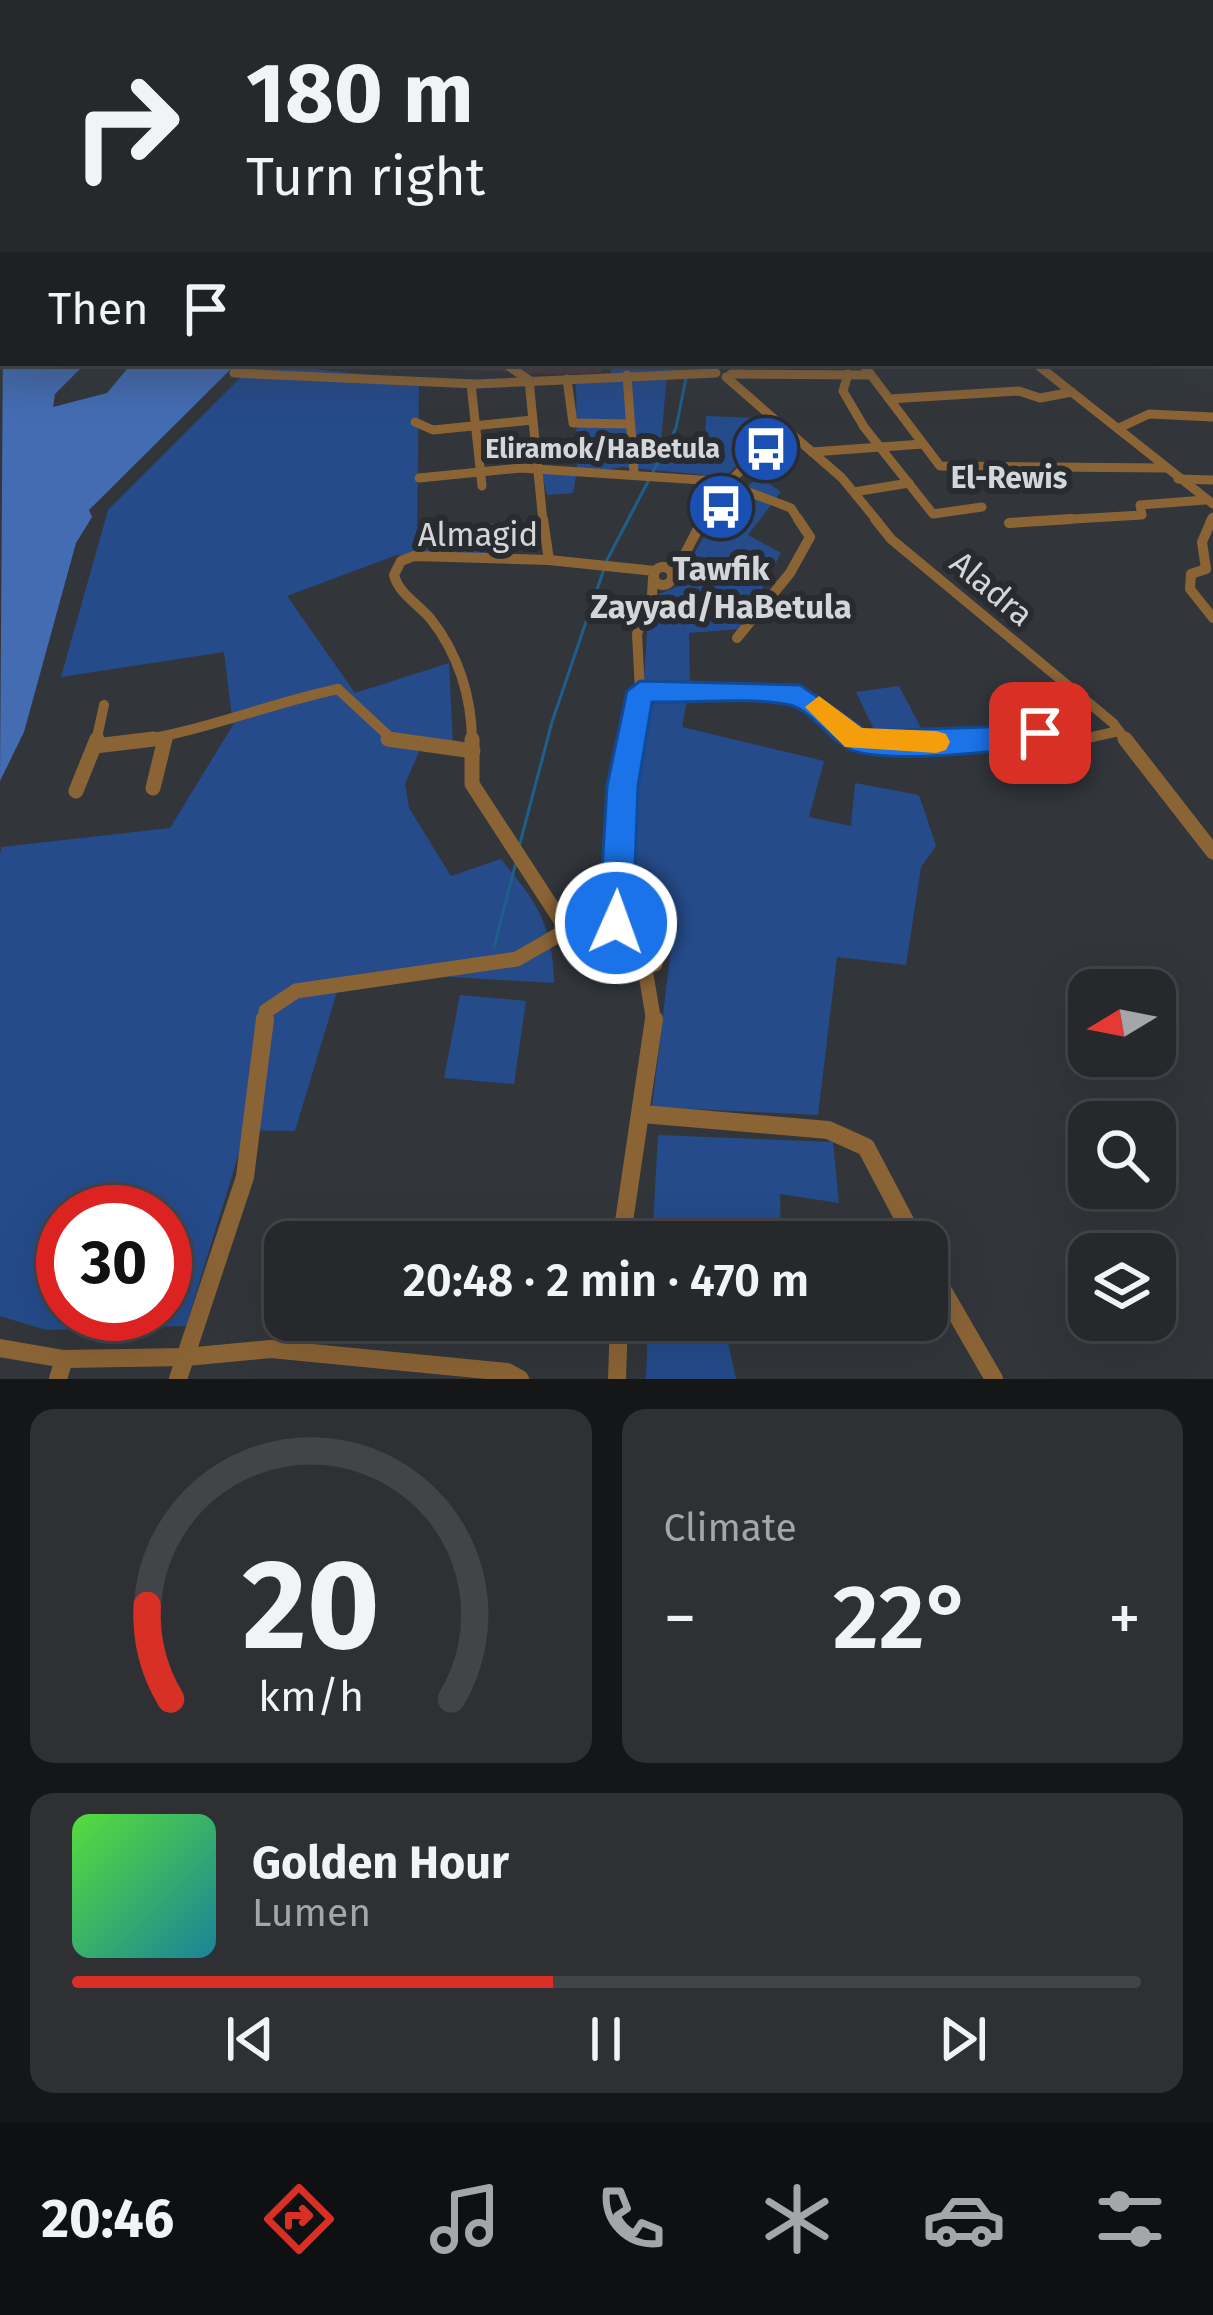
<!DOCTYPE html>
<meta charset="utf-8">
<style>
:root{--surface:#26282c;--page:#2e3034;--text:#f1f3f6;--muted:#a4a6a9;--line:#424448;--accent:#d93025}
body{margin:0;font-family:"Fira Sans",sans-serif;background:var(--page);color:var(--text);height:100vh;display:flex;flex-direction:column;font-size:45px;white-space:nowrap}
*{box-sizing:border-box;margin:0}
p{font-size:39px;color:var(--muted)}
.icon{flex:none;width:66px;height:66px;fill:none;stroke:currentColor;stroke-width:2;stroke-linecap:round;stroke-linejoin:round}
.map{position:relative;height:1379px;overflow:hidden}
.details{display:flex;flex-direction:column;gap:30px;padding:30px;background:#151618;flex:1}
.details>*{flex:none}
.hud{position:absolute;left:0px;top:0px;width:1215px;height:366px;box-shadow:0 12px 48px #0002,0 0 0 3px var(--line);background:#26282c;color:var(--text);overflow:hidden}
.needle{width:78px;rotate:260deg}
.buttons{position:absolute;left:1068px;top:969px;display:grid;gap:24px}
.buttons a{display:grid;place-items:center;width:108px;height:108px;border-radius:24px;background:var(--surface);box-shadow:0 12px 48px #0002,0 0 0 3px var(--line);font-size:60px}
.speed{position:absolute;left:36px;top:1185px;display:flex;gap:24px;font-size:60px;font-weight:700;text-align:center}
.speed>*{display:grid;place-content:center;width:156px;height:156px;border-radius:50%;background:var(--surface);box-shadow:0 12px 48px #0002,0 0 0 3px var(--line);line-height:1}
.speed .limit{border:18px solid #d22;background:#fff;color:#111}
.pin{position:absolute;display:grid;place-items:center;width:102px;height:102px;color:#fff;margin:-51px;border-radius:24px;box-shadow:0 6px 18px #0006}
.me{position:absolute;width:132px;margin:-66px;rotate:2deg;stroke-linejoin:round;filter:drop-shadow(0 0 9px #0008)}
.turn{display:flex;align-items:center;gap:42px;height:252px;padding:0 48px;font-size:54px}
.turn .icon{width:156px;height:156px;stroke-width:2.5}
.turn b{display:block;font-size:84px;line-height:102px}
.then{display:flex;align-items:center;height:114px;padding:0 48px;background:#0003;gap:24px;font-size:45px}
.big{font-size:90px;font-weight:600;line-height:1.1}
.details .card{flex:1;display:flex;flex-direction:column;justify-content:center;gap:18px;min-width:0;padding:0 42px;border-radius:24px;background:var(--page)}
.details .dial{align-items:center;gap:0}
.dial svg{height:312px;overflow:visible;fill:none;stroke:var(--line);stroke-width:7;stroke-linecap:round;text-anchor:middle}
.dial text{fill:var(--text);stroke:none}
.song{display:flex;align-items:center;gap:36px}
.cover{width:144px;height:144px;border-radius:18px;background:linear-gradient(135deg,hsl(110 70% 55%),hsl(190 70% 35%))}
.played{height:12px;border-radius:6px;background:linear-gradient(90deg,var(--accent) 45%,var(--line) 45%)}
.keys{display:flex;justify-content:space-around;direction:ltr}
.heat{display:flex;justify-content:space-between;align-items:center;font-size:66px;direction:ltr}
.details .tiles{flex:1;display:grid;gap:30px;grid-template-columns:1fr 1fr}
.card:last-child{grid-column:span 2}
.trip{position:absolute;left:264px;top:1221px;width:684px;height:120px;border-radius:24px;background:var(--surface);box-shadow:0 12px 48px #0002,0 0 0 3px var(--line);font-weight:600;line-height:120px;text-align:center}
.tab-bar{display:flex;height:192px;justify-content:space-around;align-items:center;background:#0f1012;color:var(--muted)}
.tab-bar .icon{width:84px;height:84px}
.tab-bar .current{color:var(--accent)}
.tab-bar b{font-size:54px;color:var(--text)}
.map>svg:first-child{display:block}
</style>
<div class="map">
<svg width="1213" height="1379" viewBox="0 0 1213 1379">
<rect width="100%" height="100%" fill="#32363b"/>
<!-- industrial -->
<path fill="#4b373c" d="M312,363h290l-1,10 -50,1z"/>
<!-- green -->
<g fill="#254b8a" fill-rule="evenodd">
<path d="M255,363l164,17 -2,147 76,-4 -8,31 -88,1 -110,41 68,97 94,-30 4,82h-31l-17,39 4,24 42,68 50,-17c36,44 52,66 53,124l-119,-7 -96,9 -44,146 -49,-1 -60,196 -140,4 -46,-14v-463l2,-6 168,-19 63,-103 -9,-73 -163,25 47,-167zM63,1212h102v102h-102z"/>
<path d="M611,363l100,4 -44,7 -6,68 44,2 1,-28 58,2 23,21 -39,15 -23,23 -103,-10 -46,9 -3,17 -26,2 -6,-25 36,-1 -1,-93 35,-1z"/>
<path d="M761,478l20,14 -33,43 33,18 -41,76 -51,4 1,52 -8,42 142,34 -15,56 42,9 4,-43 64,12 17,51 -15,21 -15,98 -69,-8 -19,158 -166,-8 20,-167 -16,-19 -23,-68 15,-236 9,-22 26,-11c5,-31 48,-94 78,-106z"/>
<path d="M899,686l23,44 -45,6 -21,-44z"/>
<path d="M460,995l66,6 -12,83 -70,-6z"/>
<path d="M658,1135l175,7 6,61 -59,-9 1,48h-129z"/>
<path d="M648,1320h75l13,59h-90z"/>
</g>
<!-- forest -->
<path fill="#436cb2" d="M3,339v24h83l-31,31 -2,13 54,-14 25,-30h113l-12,4 -144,143 3,7 -16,26 -52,189 -24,49z"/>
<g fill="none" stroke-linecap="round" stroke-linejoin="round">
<!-- stream -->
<g stroke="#1e5e8a" stroke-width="3">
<path d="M607,560l69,-132 10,-50"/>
<path d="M519,847l33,-125 52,-153"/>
<path d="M494,947l22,-85"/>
</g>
<!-- minor-far3 -->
<g stroke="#8b6436" stroke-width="9">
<path d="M239,363l-5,10 242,11 240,-11"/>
<path d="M504,363l25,17 14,142"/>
<path d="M862,363l78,103 227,2"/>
<path d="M1035,363l178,141"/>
<path d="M731,374l139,1"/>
<path d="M848,374l-5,17 21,36 69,87 49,-7"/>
<path d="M627,375l7,97"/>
<path d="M726,377l116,101 36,44"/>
<path d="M567,379l6,44 57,1"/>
<path d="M471,384l11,102"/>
<path d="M889,399l130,-8 21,7 32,-6"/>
<path d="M415,422l18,8 99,-10"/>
<path d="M1121,427l28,-13 64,3"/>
<path d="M812,452l111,-8"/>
<path d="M419,478l102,-10 210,14"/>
<path d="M1178,479l35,1"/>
<path d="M730,485l61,23 9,14"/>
<path d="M854,492l55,-9"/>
<path d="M701,522c28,-43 46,-67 97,-81"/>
<path d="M1022,522l120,-7 -2,-10 65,-5"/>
<path d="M1210,522l3,-5"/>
</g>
<!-- minor-far2 -->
<g stroke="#8b6436" stroke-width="10">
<path d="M543,519l6,41"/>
<path d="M875,519l16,20 222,184 14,19"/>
<path d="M1212,519l-10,23 4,27 -15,5 -1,15 23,29"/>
<path d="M1009,523l62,-4"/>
<circle cx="663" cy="576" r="9"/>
<path d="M674,575l29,-56"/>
<path d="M737,638l53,-65 20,-36 -12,-18"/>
<path d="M640,691l160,4 63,47"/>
<path d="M96,742l8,-37"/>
<path d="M130,742c72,-10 137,-38 208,-53l57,53"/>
<path d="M472,742c0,-45 -14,-89 -42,-124 -13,-15 -31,-24 -36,-43l7,-14 13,-5 135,4 106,11"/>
<path d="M630,742l10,-51 -3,-57 15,-39 1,-17"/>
<path d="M957,742l83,-9 52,4 27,-6"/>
</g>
<!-- minor-far1 -->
<g stroke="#8b6436" stroke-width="15">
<path d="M388,739l85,12"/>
<path d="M472,739v45l95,146 35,6"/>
<path d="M854,739l13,4 138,-4"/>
<path d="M1125,739l88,113"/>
<path d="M95,746l59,-7"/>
<path d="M153,788l12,-49"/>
<path d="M76,791l21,-52"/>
<path d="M611,923l38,15 9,13 -3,13 -17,3 -26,-16 -11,-19z"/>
<path d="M616,923l6,-137 9,-47"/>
<path d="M645,969l9,53"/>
<path d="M265,1022l1,-11 30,-20 221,-32 50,-29"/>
</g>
<!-- minor -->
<g stroke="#8b6436" stroke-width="18">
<path d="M642,1114l186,16 38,17 50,95"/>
<path d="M621,1242l33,-223"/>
<path d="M927,1263l67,116"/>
<path d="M0,1348l64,11 122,-2 85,-8 236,23 13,7"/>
<path d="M58,1379l6,-20"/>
<path d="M178,1379l67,-202 20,-158"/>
<path d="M617,1379l2,-59"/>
</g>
</g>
<!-- sky -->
<linearGradient id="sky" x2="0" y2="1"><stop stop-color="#1c1e20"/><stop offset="0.53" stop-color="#495260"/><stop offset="1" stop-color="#495260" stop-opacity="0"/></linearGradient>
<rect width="1213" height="408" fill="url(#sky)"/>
<!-- route -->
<path fill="#1a73e8" stroke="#114b97" stroke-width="3" d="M640,681l160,4 67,46 183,-6 4,8 -4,8c-38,12 -167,23 -201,8 -21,-10 -37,-38 -59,-44 -35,-8 -100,-2 -138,-3l-14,84 -5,137 -5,11 -12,5 -12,-5 -5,-11 8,-137 20,-95z"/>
<!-- slow -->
<path fill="#f59e0b" d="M819,696l43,32 74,3 10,3 4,8 -4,8 -10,3 -91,-6 -40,-40z"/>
<!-- icons -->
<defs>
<g id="bus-disc" transform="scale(3.45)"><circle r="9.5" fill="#1a4fb4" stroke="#282c31"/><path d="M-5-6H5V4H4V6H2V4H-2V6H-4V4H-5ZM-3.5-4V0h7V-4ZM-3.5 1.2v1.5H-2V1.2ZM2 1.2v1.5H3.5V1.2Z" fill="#fff"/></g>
</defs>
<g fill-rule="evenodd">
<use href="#bus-disc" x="766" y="449"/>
<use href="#bus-disc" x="721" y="507"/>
</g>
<g text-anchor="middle" stroke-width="12" stroke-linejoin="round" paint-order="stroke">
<!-- far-poi labels -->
<g font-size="27" font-weight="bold" fill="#d4d6d9" stroke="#282c31" text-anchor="end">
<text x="720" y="458">Eliramok/HaBetula</text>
</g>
<!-- far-neighbourhood labels -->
<g font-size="30" font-weight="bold" fill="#d2d6dd" stroke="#282c31">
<text x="1009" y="488">El-Rewis</text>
</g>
<!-- street labels -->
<g font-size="33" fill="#d4d6d9" stroke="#282c31">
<text x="478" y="546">Almagid</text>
<text transform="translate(992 588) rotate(40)" y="12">Aladra</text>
</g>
<!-- poi labels -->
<g font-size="33" font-weight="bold" fill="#d4d6d9" stroke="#282c31">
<text x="721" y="580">Tawfik<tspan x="721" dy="38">Zayyad/HaBetula</tspan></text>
</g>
</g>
</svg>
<div class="buttons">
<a><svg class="needle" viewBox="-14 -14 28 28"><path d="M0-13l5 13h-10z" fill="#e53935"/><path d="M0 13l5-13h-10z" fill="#a4a6a9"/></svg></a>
<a><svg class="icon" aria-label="search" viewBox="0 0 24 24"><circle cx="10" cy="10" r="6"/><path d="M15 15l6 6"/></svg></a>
<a><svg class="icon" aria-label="layers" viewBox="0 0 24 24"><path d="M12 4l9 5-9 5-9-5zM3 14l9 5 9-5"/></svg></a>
</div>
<div class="speed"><div class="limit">30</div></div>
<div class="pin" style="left:1040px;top:733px;background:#d93025"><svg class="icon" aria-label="arrive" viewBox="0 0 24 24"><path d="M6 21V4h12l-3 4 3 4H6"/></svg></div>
<svg class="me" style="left:616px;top:923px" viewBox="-20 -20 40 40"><circle r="17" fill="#1a73e8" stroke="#fff" stroke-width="3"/><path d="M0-11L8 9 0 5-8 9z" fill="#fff"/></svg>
<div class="trip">20:48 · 2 min · 470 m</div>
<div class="hud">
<div class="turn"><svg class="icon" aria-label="right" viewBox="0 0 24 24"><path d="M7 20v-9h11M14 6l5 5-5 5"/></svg><div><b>180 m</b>Turn right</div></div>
<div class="then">Then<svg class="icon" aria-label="arrive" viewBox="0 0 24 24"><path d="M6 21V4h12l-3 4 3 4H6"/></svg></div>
</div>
</div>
<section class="details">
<div class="tiles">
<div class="card dial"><svg viewBox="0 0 100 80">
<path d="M14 69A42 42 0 1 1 86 69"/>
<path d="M14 69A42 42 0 0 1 8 45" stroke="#d93025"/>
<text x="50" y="56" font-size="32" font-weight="700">20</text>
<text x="50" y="72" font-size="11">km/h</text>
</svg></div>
<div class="card"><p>Climate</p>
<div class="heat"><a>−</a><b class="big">22°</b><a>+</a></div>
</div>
<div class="card">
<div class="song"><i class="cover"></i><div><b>Golden Hour</b><p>Lumen</p></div></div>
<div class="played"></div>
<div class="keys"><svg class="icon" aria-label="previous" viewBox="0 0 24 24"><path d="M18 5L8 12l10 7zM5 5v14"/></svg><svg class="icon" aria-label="pause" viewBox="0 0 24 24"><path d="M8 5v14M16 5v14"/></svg><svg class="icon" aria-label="next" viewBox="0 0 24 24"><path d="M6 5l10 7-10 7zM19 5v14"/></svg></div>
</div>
</div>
</section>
<nav class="tab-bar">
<b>20:46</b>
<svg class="icon current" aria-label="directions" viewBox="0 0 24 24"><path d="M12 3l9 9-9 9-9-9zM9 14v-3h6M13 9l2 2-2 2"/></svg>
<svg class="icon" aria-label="music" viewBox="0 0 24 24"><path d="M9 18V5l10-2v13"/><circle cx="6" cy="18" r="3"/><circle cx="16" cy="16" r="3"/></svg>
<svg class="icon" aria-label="phone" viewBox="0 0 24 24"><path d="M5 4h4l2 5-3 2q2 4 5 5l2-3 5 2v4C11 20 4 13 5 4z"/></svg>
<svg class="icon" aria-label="climate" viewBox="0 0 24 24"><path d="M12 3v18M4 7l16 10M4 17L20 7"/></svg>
<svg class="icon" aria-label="car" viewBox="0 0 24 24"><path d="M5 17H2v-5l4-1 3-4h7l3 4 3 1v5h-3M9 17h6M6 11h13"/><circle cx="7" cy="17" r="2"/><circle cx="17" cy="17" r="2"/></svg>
<svg class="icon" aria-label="filters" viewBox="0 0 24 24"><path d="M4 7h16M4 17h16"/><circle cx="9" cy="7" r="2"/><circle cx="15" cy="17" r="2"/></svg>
</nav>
